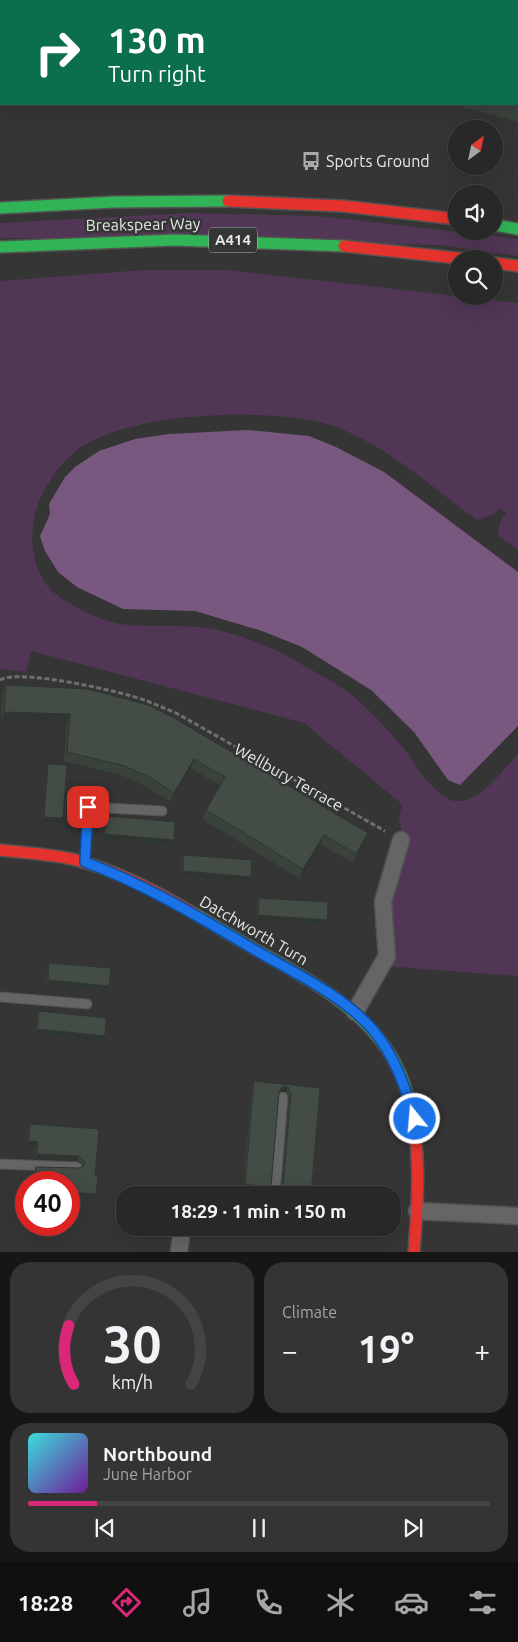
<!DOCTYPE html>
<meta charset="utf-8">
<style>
:root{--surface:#272827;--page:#333433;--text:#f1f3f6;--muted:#a4a6a7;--line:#434444;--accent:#db2777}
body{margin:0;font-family:Ubuntu,sans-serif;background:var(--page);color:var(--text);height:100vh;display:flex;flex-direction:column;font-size:19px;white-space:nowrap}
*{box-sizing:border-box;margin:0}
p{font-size:16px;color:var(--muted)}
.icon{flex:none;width:28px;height:28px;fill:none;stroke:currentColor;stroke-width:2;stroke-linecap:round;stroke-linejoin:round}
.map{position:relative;height:1252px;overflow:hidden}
.drawer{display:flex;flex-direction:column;gap:10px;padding:10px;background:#151615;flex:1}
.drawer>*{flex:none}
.banner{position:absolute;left:0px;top:0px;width:519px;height:105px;box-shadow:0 5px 20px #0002,0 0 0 1px var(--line);background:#0b6e4f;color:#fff;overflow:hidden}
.needle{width:32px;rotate:33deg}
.tools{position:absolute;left:448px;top:120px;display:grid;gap:10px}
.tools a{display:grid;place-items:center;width:55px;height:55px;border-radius:50%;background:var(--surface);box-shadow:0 5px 20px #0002,0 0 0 1px var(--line);font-size:25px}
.speed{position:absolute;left:15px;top:1171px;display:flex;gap:10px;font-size:25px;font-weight:700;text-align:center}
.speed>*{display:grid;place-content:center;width:65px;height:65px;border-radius:50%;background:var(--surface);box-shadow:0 5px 20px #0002,0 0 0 1px var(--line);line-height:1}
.speed .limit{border:8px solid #d22;background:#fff;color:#111}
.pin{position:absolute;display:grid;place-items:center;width:42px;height:42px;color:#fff;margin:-21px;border-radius:10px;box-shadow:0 2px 8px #0006}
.me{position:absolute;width:55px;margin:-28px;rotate:343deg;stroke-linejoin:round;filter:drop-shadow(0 0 4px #0008)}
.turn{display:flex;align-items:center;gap:18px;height:105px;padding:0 25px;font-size:22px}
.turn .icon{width:65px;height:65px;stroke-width:2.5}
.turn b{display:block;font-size:35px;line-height:42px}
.big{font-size:38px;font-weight:700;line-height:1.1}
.drawer .tile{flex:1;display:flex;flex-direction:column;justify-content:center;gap:8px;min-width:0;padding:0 18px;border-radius:20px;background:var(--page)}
.drawer .dial{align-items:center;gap:0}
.dial svg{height:130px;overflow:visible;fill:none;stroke:var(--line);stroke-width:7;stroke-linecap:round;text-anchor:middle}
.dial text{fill:var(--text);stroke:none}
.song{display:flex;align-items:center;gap:15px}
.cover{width:60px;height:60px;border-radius:8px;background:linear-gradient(135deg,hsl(180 70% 55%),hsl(280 70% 35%))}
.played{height:5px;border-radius:2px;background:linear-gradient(90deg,var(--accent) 15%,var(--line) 15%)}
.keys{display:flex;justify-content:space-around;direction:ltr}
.heat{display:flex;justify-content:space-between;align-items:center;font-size:28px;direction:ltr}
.drawer .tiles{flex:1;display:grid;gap:10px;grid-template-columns:1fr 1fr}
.tile:last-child{grid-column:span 2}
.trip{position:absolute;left:116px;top:1186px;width:285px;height:50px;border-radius:20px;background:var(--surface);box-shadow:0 5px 20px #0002,0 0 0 1px var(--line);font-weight:700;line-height:50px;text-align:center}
.tab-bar{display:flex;height:80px;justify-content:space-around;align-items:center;background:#101010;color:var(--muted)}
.tab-bar .icon{width:35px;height:35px}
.tab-bar .on{color:var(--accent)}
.tab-bar b{font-size:22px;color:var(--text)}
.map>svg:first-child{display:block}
</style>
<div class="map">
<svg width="518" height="1252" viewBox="0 0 518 1252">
<rect width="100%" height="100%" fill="#343534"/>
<!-- green -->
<g fill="#513656">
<path d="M190,213l130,3 198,23v17l-76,-11 -442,-7v-15z"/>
<path d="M144,270h82l292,33v247l-21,-15 4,-15 6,-7 -7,-5 -7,7 -16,5c-47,-34 -104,-87 -162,-99 -59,-12 -175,-8 -227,22 -24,13 -44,42 -52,67 -6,22 -5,47 6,68 9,15 20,21 34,29 47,27 74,16 124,20 24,2 66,17 87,29 18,11 38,20 55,32 22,15 41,36 58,56 14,16 34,55 55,57 26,2 47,-31 63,-47v222l-135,-10 19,-133 -3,-13 3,-16 -98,-81 -273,-72 -5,21 -26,-3v-388z"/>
</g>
<!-- water -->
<path fill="#78587f" d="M248,430l61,6 27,11 48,25 134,100v154l-58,59 -12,-5 -34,-48 -43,-42 -69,-43 -40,-16 -67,-20 -72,-2 -46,-22 -19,-15 -13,-21 -5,-15 10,-22 -1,-10 16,-27 10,-10 24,-16 36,-12 34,-5z"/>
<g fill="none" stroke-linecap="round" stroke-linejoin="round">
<!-- lane casing -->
<g stroke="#515251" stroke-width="11">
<g id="lane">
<path d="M59,1l1,-1"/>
<path d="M85,862l4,-55 73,4"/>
<path d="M0,997l87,7"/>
<path d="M0,1164l77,3"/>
<path d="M275,1195l8,-98"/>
</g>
</g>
<!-- street casing -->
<g stroke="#515251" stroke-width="19">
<g id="street">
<path d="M355,1012l32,-56 -4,-54 18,-62"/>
<path d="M417,1211l101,5"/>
<path d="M179,1252l3,-24"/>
</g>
</g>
<!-- fast casing -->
<g stroke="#515251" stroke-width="14">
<g id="fast">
<path d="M0,208l114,-6 114,-1"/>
<path d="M494,225l24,4"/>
<path d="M0,247l175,-7 169,6"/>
<path d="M195,914c24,14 48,29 72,42 59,33 121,68 140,137"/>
</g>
</g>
<!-- jam casing -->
<g stroke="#515251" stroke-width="14">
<g id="jam">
<path d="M228,201l115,5 113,13"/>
<path d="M344,246l122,13"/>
<path d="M494,263l24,3"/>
<path d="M0,850c25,3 51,4 76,10 42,11 81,32 119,54"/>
<path d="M407,1093c15,53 11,105 7,159"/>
</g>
</g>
<!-- path -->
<path stroke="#6e6f6e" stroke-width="3" stroke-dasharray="5 2.5" stroke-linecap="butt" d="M0,680c19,-12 124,12 147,21 10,4 19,8 29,12l209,118"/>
<!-- lane -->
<use href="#lane" stroke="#646564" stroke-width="9"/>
<!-- street -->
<use href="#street" stroke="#646564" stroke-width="16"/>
<!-- fast -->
<use href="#fast" stroke="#30b455" stroke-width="11"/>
<!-- jam -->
<use href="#jam" stroke="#e5322d" stroke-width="11"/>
</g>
<!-- wall -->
<g fill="#3a423c">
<path d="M299,0h219v122l-67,-18h67v-103h-220z"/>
<path d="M6,685l81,4 278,153 -12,21 -33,-19 -20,35 -98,-60 4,-9 14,-24 -29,-18 -21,34 -23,-15 -26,-12 -57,-14 3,-38 -66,-2 1,-27z"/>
<path d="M48,764l15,54 -2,5 -18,-1 4,-53z"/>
<path d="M106,816l66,29 -69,-6 2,-18z"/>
<path d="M184,855l67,22 -2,5 -68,-6 1,-16z"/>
<path d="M259,898l66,27 -69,-5 1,-17z"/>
<path d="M49,963l59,27 -62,-5 2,-17z"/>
<path d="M39,1011l66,25 -2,5 -68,-7 2,-18z"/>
<path d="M254,1081l66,7 -9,107h-21l1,-2h-10l8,-95 -3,-6h-6l-2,2 -9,98 -26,-3 9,-103z"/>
<path d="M30,1124l69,5 -4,47v23l-26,-2v-15h-35v-10l2,-5 43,1 4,-2 -6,-5 -42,-2 1,-12 -9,-1 1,-17z"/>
</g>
<!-- shaded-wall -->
<g fill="#2f3631">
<path d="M4,712l66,2 -3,9 -66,-2z"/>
<path d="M194,759l-3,9 -21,34 4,-9z"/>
<path d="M44,817l19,1 -2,5 -18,-1z"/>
<path d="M368,833l-3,9 -12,21 3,-9z"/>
<path d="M105,834l69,6 -2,5 -69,-6z"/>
<path d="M324,835l-4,9 -20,35 3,-10z"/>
<path d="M183,871l68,6 -2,5 -68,-6z"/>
<path d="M258,915l69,5 -2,5 -69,-5z"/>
<path d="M48,980l61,6 -1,4 -62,-5z"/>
<path d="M37,1029l68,7 -2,5 -68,-7z"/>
<path d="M282,1087h6l-2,5h-6l-3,4z"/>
<path d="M29,1141l9,1 -2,5 -9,-1z"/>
<path d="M37,1154l42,2 -2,5 -42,-2z"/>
<path d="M245,1184l26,3 -2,5 -26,-3z"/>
<path d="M283,1188h9l-1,5h-10z"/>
<path d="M69,1192l27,2 -1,5 -26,-2z"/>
</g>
<!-- building -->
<g fill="#434d46" stroke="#2f3631">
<path d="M300,0h218v104h-1l1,-103h-218z"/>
<path d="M6,685l81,4 61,16 26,13 194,115 -12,21 -32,-19 -21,34 -97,-59 19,-33 -31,-18 -20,34 -23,-15 -26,-12 -58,-14 3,-38 -66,-2z"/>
<path d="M0,755h1l-1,19z"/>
<path d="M48,764l19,1 -4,53 -19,-1z"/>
<path d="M106,816l69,6 -1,18 -69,-6z"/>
<path d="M184,855l68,5 -1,17 -68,-6z"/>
<path d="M259,898l69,4 -1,18 -69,-5z"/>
<path d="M49,963l62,5 -2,18 -61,-6z"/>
<path d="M39,1011l67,7 -1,18 -68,-7z"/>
<path d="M254,1081l66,7 -9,107h-19v-7h-9l8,-95 -3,-6h-6l-3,5 -8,95 -26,-3z"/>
<path d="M30,1124l69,5 -4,47 3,1 -2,17 -27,-2v-10h-34l1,-15 43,1 5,-2 1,-4 -6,-6 -42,-2 1,-12 -9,-1z"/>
</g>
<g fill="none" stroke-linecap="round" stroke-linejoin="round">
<!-- route casing -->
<g stroke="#114b97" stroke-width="12">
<path id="route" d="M88,807l-3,55c64,24 117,57 175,91 37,21 86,45 113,77 22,26 32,57 42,89"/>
</g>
<!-- route -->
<use href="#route" stroke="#1a73e8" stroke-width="9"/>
</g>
<!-- icons -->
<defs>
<g id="bus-bare" transform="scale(1.5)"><path d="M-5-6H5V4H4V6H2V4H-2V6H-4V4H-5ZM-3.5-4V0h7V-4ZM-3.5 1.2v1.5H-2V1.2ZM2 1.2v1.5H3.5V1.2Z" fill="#a7a9a8" stroke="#333634" stroke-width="2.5" paint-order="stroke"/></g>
</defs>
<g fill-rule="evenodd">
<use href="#bus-bare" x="311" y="161"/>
</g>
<g text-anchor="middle" stroke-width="5" stroke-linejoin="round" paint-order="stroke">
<!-- shield labels -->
<rect fill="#333634" stroke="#b0b2b1" stroke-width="1" x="209" y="227.5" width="48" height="25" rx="4"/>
<g font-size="15" font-weight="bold" fill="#e5e7e6">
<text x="233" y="245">A414</text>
</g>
<!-- poi labels -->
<g font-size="16" fill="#e5e7e6" stroke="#333634" text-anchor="start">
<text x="326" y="167">Sports Ground</text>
</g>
<!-- street labels -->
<g font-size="16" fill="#e5e7e6" stroke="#333634">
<text transform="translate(143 224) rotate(-1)" y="6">Breakspear Way</text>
<text transform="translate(289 777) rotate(29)" y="6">Wellbury Terrace</text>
<text transform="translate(254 930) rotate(30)" y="6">Datchworth Turn</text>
</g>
</g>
</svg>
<div class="tools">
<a><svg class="needle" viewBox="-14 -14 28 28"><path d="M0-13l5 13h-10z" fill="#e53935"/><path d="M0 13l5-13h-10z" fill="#a4a6a7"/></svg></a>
<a><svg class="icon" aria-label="sound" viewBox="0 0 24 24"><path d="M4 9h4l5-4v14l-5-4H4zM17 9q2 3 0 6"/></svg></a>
<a><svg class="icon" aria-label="search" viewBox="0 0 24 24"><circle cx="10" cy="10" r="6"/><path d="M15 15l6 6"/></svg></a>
</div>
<div class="speed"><div class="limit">40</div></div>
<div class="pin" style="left:88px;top:807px;background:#d93025"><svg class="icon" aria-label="arrive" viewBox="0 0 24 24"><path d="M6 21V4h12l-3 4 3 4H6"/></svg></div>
<svg class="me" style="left:415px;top:1119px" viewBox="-20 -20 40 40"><circle r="17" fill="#1a73e8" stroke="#fff" stroke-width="3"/><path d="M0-11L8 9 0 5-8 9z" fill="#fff"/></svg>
<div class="trip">18:29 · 1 min · 150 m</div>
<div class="banner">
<div class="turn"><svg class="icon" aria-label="right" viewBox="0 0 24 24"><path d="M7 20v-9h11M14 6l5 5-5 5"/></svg><div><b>130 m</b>Turn right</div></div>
</div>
</div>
<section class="drawer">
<div class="tiles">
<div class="tile dial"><svg viewBox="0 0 100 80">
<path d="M14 69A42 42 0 1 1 86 69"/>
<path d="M14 69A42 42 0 0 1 11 33" stroke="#db2777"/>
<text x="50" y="56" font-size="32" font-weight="700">30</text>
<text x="50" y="72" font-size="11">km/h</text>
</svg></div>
<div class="tile"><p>Climate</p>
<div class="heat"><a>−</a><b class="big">19°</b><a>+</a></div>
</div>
<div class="tile">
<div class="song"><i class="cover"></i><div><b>Northbound</b><p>June Harbor</p></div></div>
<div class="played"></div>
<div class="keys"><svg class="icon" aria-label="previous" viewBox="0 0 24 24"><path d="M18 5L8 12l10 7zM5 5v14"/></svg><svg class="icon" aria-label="pause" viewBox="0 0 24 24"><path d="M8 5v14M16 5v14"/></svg><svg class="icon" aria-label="next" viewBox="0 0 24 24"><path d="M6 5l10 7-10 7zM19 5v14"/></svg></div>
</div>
</div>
</section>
<nav class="tab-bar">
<b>18:28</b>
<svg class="icon on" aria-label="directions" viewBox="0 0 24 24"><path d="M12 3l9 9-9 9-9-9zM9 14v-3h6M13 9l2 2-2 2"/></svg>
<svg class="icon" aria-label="music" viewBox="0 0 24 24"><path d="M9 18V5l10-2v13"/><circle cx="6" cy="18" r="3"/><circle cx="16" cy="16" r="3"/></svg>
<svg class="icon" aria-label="phone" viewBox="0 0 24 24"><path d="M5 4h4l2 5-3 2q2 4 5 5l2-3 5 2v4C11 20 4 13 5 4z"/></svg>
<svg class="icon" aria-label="climate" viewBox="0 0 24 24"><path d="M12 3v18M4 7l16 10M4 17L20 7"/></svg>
<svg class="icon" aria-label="car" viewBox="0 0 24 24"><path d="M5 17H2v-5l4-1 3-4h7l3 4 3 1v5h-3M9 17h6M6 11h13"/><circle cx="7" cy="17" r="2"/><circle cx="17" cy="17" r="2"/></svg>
<svg class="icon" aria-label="filters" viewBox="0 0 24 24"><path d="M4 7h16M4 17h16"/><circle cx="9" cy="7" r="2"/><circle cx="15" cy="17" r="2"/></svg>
</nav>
